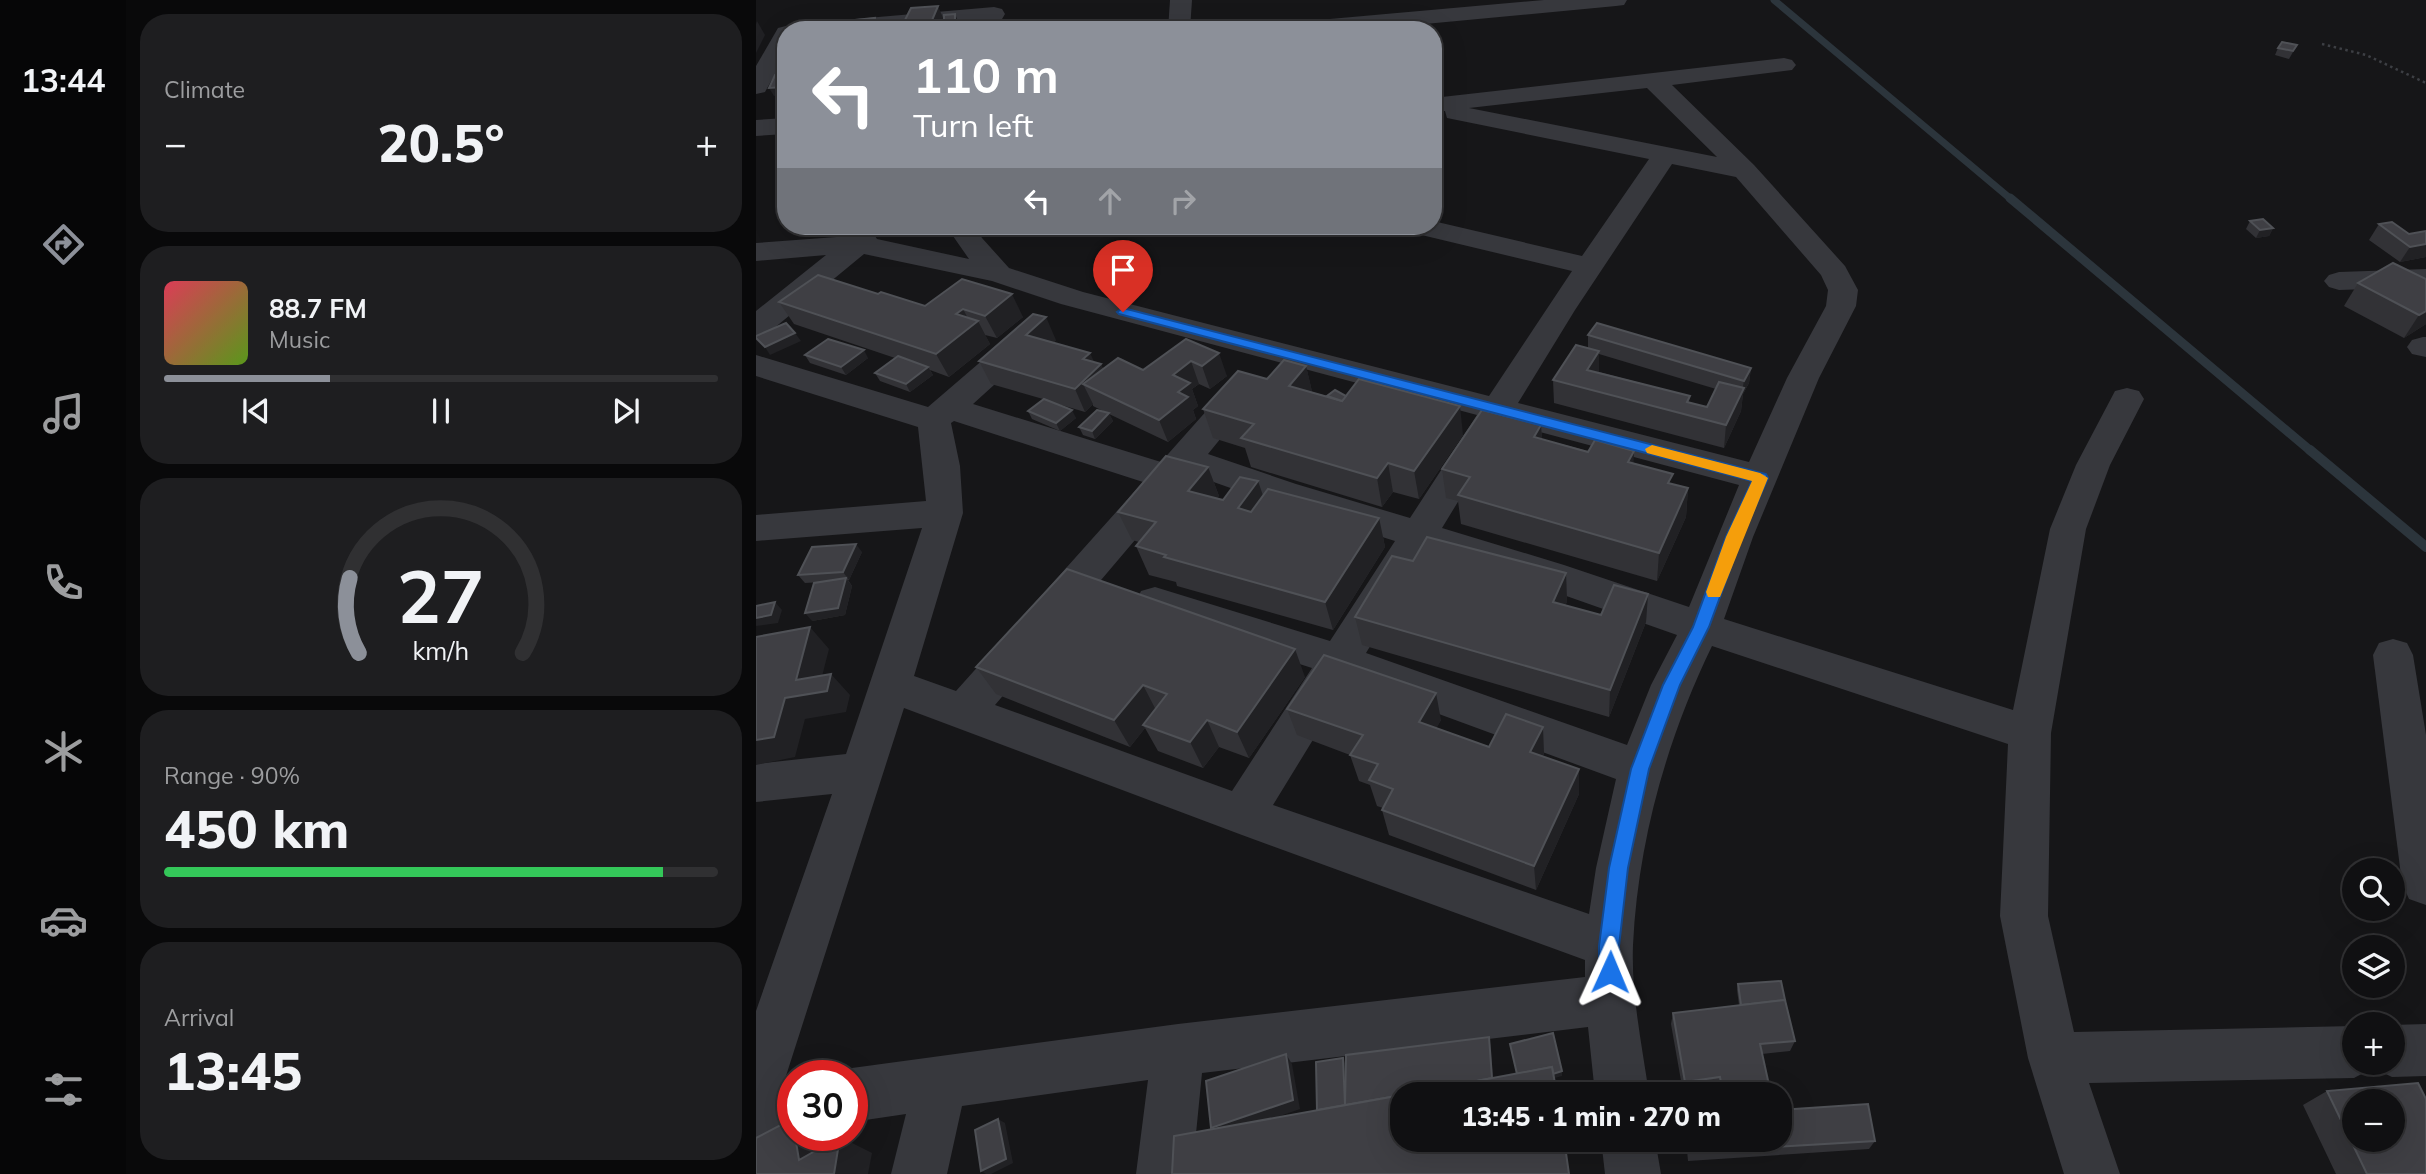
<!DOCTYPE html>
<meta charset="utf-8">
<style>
:root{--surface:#101012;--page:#1e1e20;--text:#f1f3f6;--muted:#9c9d9f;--line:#303032;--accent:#8c9099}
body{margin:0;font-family:Mulish,sans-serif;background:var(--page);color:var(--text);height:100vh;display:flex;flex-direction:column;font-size:26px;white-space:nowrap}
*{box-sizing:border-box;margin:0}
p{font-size:23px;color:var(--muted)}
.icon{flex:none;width:38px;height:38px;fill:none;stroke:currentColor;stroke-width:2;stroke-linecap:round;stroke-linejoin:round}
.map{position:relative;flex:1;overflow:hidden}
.side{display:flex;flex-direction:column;gap:14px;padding:14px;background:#09090a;width:630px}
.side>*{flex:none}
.hud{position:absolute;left:21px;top:21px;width:665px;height:214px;border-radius:28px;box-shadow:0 7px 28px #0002,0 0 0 2px var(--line);background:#8c9099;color:#fff;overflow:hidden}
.fabs{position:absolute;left:1586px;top:858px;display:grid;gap:14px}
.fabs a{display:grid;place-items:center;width:63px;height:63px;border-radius:50%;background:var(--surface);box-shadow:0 7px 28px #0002,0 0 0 2px var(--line);font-size:35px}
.speed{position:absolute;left:21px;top:1060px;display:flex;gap:14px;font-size:35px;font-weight:700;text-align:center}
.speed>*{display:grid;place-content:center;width:91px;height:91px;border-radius:50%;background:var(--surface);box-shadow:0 7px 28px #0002,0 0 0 2px var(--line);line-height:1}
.speed .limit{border:10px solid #d22;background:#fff;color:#111}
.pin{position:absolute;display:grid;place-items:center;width:60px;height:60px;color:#fff;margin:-72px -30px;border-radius:50% 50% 50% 0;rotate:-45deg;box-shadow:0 0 7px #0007}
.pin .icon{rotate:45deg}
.me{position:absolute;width:77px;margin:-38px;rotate:1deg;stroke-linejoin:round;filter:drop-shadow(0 0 5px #0008)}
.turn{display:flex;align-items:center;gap:24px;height:147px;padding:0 21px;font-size:32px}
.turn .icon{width:91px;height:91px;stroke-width:2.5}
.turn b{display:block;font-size:49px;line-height:60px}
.lanes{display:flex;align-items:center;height:66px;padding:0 21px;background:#0003;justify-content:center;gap:35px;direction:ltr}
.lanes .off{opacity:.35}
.big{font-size:52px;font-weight:800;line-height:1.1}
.side .tile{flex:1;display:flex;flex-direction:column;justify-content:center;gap:10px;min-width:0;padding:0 24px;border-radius:28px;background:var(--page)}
.side .dial{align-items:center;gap:0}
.dial svg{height:182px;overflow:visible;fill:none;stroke:var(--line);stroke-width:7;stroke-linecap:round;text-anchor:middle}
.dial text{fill:var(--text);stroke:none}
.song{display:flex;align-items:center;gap:21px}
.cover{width:84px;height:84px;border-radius:10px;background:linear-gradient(135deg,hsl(350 70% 55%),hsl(90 70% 35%))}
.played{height:7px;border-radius:4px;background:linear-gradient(90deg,var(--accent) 30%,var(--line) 30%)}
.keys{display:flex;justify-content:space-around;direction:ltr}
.heat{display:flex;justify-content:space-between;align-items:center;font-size:38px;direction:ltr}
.charge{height:10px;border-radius:5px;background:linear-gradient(90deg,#34c759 90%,var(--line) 0)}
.trip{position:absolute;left:634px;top:1082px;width:402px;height:70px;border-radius:28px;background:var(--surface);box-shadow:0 7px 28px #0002,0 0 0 2px var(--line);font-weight:800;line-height:70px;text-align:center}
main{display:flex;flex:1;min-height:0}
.tabs{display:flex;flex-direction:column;width:126px;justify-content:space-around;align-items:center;background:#060607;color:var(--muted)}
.tabs .icon{width:49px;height:49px}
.tabs .on{color:var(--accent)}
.tabs b{font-size:32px;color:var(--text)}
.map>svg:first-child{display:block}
</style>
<main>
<nav class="tabs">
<b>13:44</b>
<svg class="icon on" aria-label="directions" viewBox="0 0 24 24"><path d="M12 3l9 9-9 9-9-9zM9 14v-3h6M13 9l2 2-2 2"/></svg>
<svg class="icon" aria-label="music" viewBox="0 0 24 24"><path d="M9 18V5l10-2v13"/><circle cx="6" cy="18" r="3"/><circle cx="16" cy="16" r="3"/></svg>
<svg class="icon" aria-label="phone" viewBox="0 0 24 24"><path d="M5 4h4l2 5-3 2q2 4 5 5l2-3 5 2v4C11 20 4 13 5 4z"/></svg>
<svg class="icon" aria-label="climate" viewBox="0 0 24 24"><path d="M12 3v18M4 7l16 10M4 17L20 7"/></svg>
<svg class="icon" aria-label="car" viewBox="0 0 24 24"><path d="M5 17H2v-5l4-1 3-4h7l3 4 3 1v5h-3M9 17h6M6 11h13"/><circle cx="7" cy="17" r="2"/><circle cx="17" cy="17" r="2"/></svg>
<svg class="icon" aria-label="filters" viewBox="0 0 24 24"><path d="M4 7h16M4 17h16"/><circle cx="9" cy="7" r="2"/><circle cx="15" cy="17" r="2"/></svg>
</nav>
<section class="side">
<div class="tile"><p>Climate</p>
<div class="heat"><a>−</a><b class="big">20.5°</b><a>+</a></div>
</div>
<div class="tile">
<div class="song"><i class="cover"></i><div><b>88.7 FM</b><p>Music</p></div></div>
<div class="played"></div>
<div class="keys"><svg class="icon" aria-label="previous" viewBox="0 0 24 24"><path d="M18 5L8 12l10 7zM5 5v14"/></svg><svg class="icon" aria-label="pause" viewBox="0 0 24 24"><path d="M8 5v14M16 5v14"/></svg><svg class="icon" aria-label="next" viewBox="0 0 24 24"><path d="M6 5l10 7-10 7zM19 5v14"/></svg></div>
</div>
<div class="tile dial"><svg viewBox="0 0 100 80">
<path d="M14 69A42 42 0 1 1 86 69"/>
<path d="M14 69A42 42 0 0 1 10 36" stroke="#8c9099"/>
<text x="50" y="56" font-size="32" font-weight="700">27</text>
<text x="50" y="72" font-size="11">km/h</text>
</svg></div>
<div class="tile"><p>Range · 90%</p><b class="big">450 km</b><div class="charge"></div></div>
<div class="tile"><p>Arrival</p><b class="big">13:45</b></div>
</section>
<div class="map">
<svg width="1670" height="1174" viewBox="0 0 1670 1174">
<rect width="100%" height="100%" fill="#161618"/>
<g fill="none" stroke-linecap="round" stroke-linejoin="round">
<!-- stream-far2 -->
<path stroke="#2c353c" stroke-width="7" d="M1018,0l238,200"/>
<!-- stream-far1 -->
<path stroke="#2c353c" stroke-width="9" d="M1254,198l302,254"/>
<!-- stream -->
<path stroke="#2c353c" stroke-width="10" d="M1554,450l116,97"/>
<!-- path -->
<path stroke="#3d3f44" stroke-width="2.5" stroke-dasharray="2.5 3.5" stroke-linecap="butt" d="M1566,44l44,11 60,28"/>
<!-- minor -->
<g fill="#37383d" fill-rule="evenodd">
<path d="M414,0h22l-2,30h-22z"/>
<path d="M788,0h83l-3,5 -8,1 -255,24h-87l3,-5 8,-2z"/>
<path d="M238,7l8,2 3,5 -3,5 -113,11h-91l3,-5 8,-2z"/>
<path d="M30,26l9,4h-9v24l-21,38 -9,2v-28l22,-38z"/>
<path d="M1028,58l8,2 4,5 -4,5 -120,15 82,80 91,101 13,24 -2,16 -37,72 -66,159 -29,82 289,91 37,-181 26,-64 39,-74 12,-3 12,3 5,8 -34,66 -24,64 -35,204 -3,183 26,116 280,-6v36h38v-37l34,-1v52l-34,1 -19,-9 -19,10 -265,5 31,91h-56l-36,-116 -28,-142 8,-172 -296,-98c-45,93 -74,195 -79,299 -2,49 9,100 16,149h-54l-7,-67 -386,46 -10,101h-56l12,-94 -186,26 -15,68h-56l15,-60 -54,8v-46h-19l19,-8 326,-44 407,-47v-17l-343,-125 -338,-127 -119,371 8,-1v54l-37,5v-126l76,-217 -76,8v-38l90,-10 76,-226 -166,13v-26l170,-14 -8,-74 -162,-51v-21l172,52 85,-73 11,-3 11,3 5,7 -5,7 -62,56 188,58 72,-81 12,-3 12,3 4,8 -53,65 88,30 114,34 67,-103 -416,-111 -69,-23 -128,-27 -97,80 -11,3v-26l70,-56 -70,6v-18l94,-7 13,-6 10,3 4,6 92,20 -23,-33h28l8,12 27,30 74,24 406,104 83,-125 -163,-39 -4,-6h28v-5l149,35 67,-97 -202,-41 -2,-7 -12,1v-14zM891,88l70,69 -248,-49zM916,164l64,13 85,98 7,15 -2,16 -39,72 -38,84 -231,-59 57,-93zM198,421l189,61 -187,209 -42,-15 49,-163 -3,-47 -9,-43zM750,423l233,62 -50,122 -125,-42 -122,-37zM435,474l79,28 125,39 -65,100 -175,-54 -14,4 -5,11 5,11 171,55 -80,123 -237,-86zM672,551l110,35 139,49 -26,50 -24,60 -261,-92zM593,681l267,98 -20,89 -7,46 -316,-109z"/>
<path d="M30,118v16l-30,2v-16z"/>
<path d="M1670,269v18l-87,3 -10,-3 -5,-6 5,-6 10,-3z"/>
<path d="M1667,337h3v20l-14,-3 -5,-7 5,-7z"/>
<path d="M1637,639l14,4 6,12 13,80v170l-17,-6 -7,-16 -29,-228 6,-12z"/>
<path d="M845,1139h54l6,35h-56z"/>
</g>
</g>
<!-- wall -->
<g fill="#323236" fill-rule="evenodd">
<path d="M1541,45l-8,14 -14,-4 3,-7z"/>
<path d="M1494,221l23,7 -4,8 -13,2 -10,-9z"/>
<path d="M1623,224l30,10 17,-3v26l-26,5 -31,-22z"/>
<path d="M206,279l61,38 -26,21 -12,-3 5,9 -41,33 -19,-7 3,5 -23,17 -30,-11 -5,-8 20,-15 -101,-34 -15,-22 99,-8 47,12z"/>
<path d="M1670,279v45l-22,14 -60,-32 14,-23z"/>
<path d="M832,335l163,33 -2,15 -6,11 -2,17 -17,37 -170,-45 -1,-23 35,-32zM843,354l117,35 -9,18 -18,-5 1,-6 -91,-24z"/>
<path d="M430,339l41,37 -17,13 -11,-5 -7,5 6,17 -5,4 3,9 -28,23 -59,-28 4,7 -18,18 -12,-4 -4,-8 28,-14 -14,-7v-2l-8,8 -34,-10 25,16 -16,13 -28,-12 -4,-8 15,-12 -52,-15 -12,-23 77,-21 -2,2 40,20 7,2 2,5 40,1z"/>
<path d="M49,355l63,3 -22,17 -36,-12z"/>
<path d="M550,366l6,26 15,4h19l117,39 -44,64 -26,-7 -11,15 -131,-40 -6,-19 -32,-10 -10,-29 64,-30z"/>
<path d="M785,425l1,14 92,24 38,21 16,4 -2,29 -29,64 -196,-57 -3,-23 -12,-3 -4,-29z"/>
<path d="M452,467l11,29 -3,2 7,2 40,-4 116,22 6,29 -52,83 -156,-44 -1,-4 -27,-7 -13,-29 3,-4 -7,-2 -14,-28z"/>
<path d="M106,552l-13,28h-1l4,6 -7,29 -33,6 10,-39 -17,1 -7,-8z"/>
<path d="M657,561l153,12 1,29 -2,3 36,10 47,-21 -2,28 -37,95 -247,-72 -7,-28z"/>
<path d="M220,667l329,10 -56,81 -30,-11 -16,21 -45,-17 -13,-23 -15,19 -134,-53z"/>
<path d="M531,709l154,11 -5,8 53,19 55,6 -1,3 36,38 -43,96 -147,-55 -7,-25 1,-2 -6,-2 -7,-21 -11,-4 -9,-26 -53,-20z"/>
<path d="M982,984l57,57 -5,10 -28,3 9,40h-53l-1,-7 -34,5 -12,-68 2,-11 66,-8 -2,-15z"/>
<path d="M1571,1091l99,83h-90l-33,-69z"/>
<path d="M930,1139h94l95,2 -6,8 -181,12z"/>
</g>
<!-- shaded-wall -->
<g fill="#212124">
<path d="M182,6l6,14 -4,10h-12z"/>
<path d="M199,14l3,7v8l-11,1 -3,-7z"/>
<path d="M119,18l4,7 7,-2 3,7h-15z"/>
<path d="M1,21l8,14 -9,18v-29z"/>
<path d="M30,83v11l-12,2 -5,-8z"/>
<path d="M1517,228l-4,8 -13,2 4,-8z"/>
<path d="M1670,244v13l-26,5 10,-15z"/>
<path d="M256,294l11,23 -26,21 -12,-22z"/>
<path d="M207,309l9,17 6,-5 12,23 -41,33 -13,-23 20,-40z"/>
<path d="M1670,311v13l-22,14 15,-23z"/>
<path d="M290,317l10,23 -19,17 -11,-22z"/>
<path d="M39,333l6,8 -31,14 -5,-8z"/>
<path d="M108,350l4,8 -22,17 -5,-8z"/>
<path d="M843,351v22l-12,-3z"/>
<path d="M334,353l7,15 4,-4 10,23 -28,-3 10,20 -8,8 -10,-23 8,-30z"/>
<path d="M463,353l8,23 -17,13 -8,-23z"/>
<path d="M435,361l8,23 -7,5 6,17 -5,4 3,9 -28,23 -9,-22 14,-45z"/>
<path d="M550,366l7,29 -24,-9z"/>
<path d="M172,367l5,8 -23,17 -4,-8z"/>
<path d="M995,368l-2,15 -6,11 -2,17 -17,37 2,-23 16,-34 2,-10z"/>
<path d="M704,406l3,29 -44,64 -5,-28z"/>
<path d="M316,410l4,8 -16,13 -4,-8z"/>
<path d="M353,413l4,8 -18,18 -3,-8z"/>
<path d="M785,425l2,30 -9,-18z"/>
<path d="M878,451l-1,29 -5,-18z"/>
<path d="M632,463l5,29 -11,15 -5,-29z"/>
<path d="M452,467l11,29 -19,24 -12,-29z"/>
<path d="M502,481l10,29 -20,27 -10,-29z"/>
<path d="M932,488l-2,29 -29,64 2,-28z"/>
<path d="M623,518l6,29 -52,83 -8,-28z"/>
<path d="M100,544l6,8 -13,28 -6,-8z"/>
<path d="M810,573l1,29 -13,28 -1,-28z"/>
<path d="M90,578l6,8 -7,29 -33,6 -7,-8z"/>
<path d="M892,594l-2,28 -37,95 1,-27z"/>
<path d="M19,602l7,8 -4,13 -22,3v-8z"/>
<path d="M54,627l19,22 -11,43 13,-18 19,21 -4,17 -41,7 -10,38 -39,8v-25l29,-42 11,-18z"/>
<path d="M539,649l10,28 -56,81 -12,-26z"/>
<path d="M387,685l14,27 -14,13 2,3 -15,19 -16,-27z"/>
<path d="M680,693l5,27 -16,29 -6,-27z"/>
<path d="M451,720l12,27 -16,21 -13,-26z"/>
<path d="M787,727l1,26 -12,25 -2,-26z"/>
<path d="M823,769v25l-43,96 -2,-24z"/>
<path d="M733,1037l2,10 3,47 -2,-7z"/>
<path d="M530,1054l6,10 8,45 -80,28 -9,-9z"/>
<path d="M587,1058l2,5v44z"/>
<path d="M806,1071v5l-43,12v-5z"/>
<path d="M242,1119l7,4 8,40 -22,11h-5l-5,-3z"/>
<path d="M39,1136h30l8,38 -34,-14z"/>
<path d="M84,1137l32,16 -4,21h-34z"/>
</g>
<!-- building -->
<g fill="#3f3f44" stroke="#4f5156" stroke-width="2" fill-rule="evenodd">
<path d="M182,6l-10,24h-28l11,-22z"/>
<path d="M199,14v8l-11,1v-8z"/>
<path d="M119,18l-1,7 -29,4 1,-8z"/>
<path d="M130,23v5l-12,2h-33z"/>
<path d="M84,24v6h-11v-4z"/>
<path d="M1526,42l15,3 -4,6 -15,-3z"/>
<path d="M30,73v10l-2,4 -15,1 6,-13z"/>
<path d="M1507,219l10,9 -13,2 -10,-9z"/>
<path d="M1636,222l17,12 17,-3v13l-16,3 -31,-23z"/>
<path d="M1637,263l33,16v32l-7,4 -61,-32z"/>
<path d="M62,275l60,19 3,-2 44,14 37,-27 50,15 -27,22 -22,-7 -7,5 22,7 -42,33 -157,-52z"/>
<path d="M277,314l13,3 -20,18 64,18 -7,6 18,5 -26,25 -96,-28z"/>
<path d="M30,323l9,10 -30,14 -9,-9v-2z"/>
<path d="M841,323l154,45 -7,13 -156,-46z"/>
<path d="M72,339l36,11 -23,17 -36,-12z"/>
<path d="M430,339l33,14 -17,13 -11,-5 -18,14 17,8 -12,9 10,5 -29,23 -76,-36 35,-26 25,12z"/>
<path d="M820,345l23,6 -12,19 103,26 -3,6 20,5 12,-25 25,6 -18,37 -173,-45z"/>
<path d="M142,356l30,11 -22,17 -31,-11z"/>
<path d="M528,360l22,6 -17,20 53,15 17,-22 101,27 -46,65 -26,-8 -11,15 -136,-40 13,-14 -51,-15 35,-38 29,8z"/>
<path d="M579,390l11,6 -4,5 -15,-5z"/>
<path d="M288,399l28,11 -16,13 -28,-12z"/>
<path d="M341,410l12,3 -17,18 -13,-4z"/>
<path d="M726,410l59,15 -7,12 54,15 7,-12 39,11 -6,11 45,12 -5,9 20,5 -29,65 -201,-58 12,-18 -28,-8z"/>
<path d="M410,456l42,11 -20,24 35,9 17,-23 18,4 -20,27 13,4 17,-23 111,29 -54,84 -161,-45 2,-2 -30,-9 20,-24 -38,-10z"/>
<path d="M671,537l139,36 -13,29 48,13 13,-30 34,9 -38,96 -255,-73 37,-61 21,5z"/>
<path d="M100,544l-13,28 -45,3 14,-28z"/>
<path d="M311,569l228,80 -58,83 -30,-12 -17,22 -47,-17 24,-31 -24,-9 -29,35 -138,-53z"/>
<path d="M90,578l-8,30 -33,5 9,-30z"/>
<path d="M19,602l-4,13 -15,3v-12z"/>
<path d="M54,627l-14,53 35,-6 -4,17 -42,7 -11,39 -18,3v-103z"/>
<path d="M568,655l112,38 -17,29 70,25 17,-33 37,13 -13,25 49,17 -45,97 -152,-56 11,-21 -24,-9 9,-16 -28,-9 13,-20 -76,-26z"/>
<path d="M1025,981l4,19 -44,5 -3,-21z"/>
<path d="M1029,1000l10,41 -35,3 11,50h-48l-3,-17 -35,5 -12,-69z"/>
<path d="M797,1033l9,38 -9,3 -1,-7 -35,7 -7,-30z"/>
<path d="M733,1037l3,41 -85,16h-5v1l-57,10 1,-50z"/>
<path d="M530,1054l7,46 -82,28 -5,-47z"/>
<path d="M587,1058l2,47 -28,5 -1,-48z"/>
<path d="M796,1067l5,27h-150z"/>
<path d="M1662,1083l8,16v75h-59l-40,-83zM1598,1101h38v38h-38z"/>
<path d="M646,1095v44h162l5,35h-397l2,-38z"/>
<path d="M1112,1104l7,37 -184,11 -2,-13h91v-29z"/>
<path d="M36,1119l1,17h2l4,24 41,-23 -6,37h-78v-36z"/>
<path d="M242,1119l8,40 -25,12 -6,-41z"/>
</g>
<!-- route -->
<path fill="#1a73e8" stroke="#114b97" stroke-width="2" d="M367,308l643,166 2,4 -26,59 -33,90 -29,58 -31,84 -21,99 -9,78 1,26 -3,7 -7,3 -8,-3 -3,-7v-26l10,-78 22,-99 32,-84 30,-58 33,-90 26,-56 -633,-167 -2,-2z"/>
<!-- slow -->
<path fill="#f59e0b" d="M896,445l108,28 8,5 -48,119h-12l-2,-5 20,-55 26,-56 -105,-28 -2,-4z"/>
</svg>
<div class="fabs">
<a><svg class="icon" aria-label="search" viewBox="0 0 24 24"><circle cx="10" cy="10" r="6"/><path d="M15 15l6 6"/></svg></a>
<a><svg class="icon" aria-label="layers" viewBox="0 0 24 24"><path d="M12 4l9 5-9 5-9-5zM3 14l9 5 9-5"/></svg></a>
<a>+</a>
<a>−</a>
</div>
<div class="speed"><div class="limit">30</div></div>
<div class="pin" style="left:367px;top:312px;background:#d93025"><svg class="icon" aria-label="arrive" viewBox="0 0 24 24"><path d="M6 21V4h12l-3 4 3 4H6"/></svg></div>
<svg class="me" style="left:854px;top:972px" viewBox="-20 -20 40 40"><path d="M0-17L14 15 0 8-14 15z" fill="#1a73e8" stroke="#fff" stroke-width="4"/></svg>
<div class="trip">13:45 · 1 min · 270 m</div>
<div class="hud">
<div class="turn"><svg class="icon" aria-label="left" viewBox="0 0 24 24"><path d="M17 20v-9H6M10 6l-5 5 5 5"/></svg><div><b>110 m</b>Turn left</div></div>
<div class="lanes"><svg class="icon" aria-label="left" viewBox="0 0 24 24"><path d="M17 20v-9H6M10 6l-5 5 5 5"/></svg><svg class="icon off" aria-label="ahead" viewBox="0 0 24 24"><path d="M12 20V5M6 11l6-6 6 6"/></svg><svg class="icon off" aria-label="right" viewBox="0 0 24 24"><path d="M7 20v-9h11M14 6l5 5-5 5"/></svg></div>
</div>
</div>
</main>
